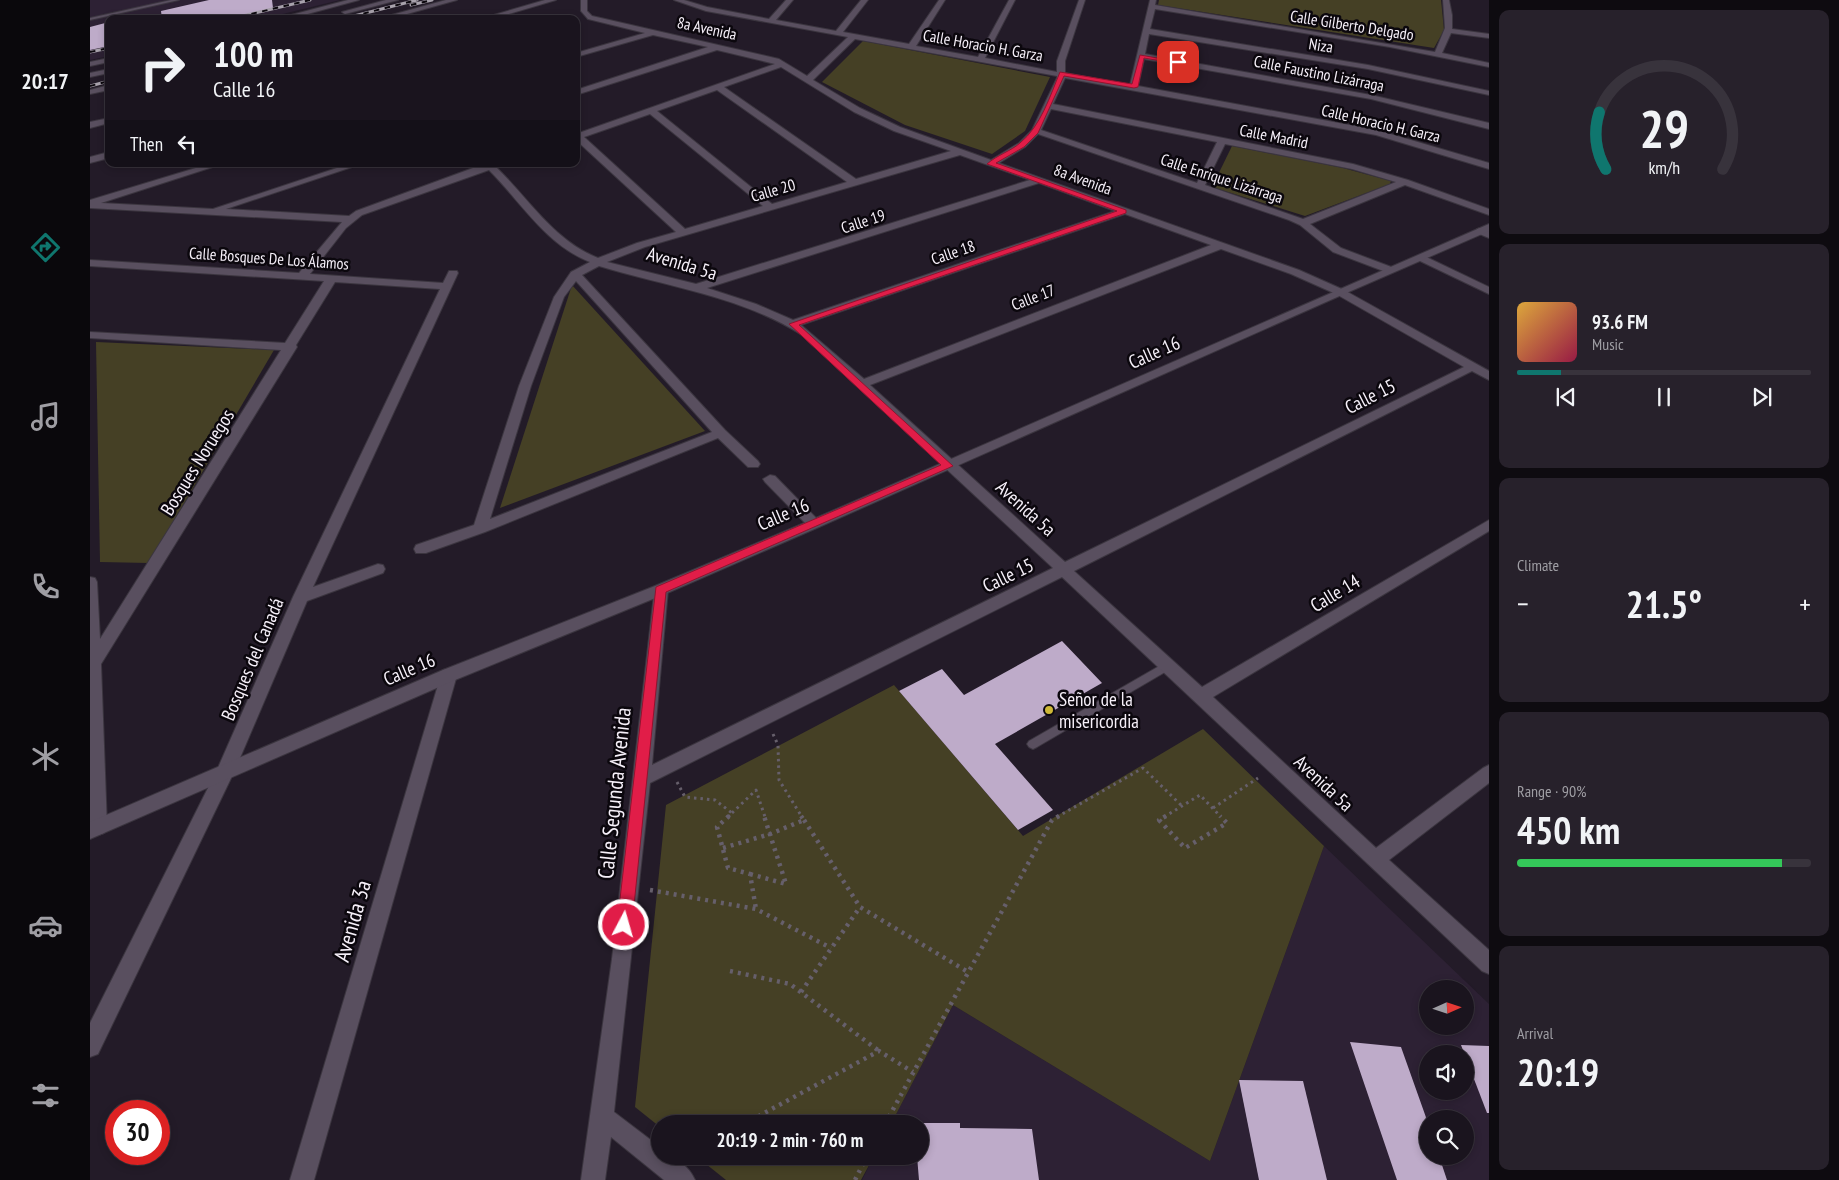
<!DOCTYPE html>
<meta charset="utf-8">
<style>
:root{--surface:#1a141e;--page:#27212b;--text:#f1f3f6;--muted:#9f9ea4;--line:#38333c;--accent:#0f766e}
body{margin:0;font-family:"PT Sans Narrow",sans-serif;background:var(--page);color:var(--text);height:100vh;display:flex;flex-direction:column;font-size:19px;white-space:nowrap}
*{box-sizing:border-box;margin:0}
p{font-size:16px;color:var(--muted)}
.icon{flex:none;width:28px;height:28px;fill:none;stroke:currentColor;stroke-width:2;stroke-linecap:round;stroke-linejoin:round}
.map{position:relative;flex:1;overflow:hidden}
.panel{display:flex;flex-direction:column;gap:10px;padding:10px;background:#0e0b10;width:350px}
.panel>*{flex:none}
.top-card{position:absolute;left:15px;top:15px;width:475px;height:152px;border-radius:10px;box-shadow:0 2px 8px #0003,0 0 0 1px var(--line);background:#1a141e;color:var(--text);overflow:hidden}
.needle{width:32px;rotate:87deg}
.fabs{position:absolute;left:1329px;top:980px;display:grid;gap:10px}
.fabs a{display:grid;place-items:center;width:55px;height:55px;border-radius:50%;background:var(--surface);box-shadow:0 2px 8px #0003,0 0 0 1px var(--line);font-size:25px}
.speed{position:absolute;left:15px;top:1100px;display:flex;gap:10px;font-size:25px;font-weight:700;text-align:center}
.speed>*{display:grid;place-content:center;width:65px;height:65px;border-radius:50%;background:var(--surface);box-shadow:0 2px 8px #0003,0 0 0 1px var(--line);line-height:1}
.speed .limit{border:8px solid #d22;background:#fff;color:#111}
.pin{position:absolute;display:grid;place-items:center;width:42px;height:42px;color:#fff;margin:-21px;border-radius:10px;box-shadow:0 2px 8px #0006}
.me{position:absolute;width:55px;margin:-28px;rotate:6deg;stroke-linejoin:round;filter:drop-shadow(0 0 4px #0008)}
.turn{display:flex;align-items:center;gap:18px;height:105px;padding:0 25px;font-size:22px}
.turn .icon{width:65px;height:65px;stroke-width:2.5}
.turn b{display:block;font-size:35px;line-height:42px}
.then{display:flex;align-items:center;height:48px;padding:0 25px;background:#0003;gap:10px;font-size:19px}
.big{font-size:38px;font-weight:800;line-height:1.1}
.panel .tile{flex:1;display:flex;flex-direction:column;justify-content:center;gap:8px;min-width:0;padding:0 18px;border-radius:10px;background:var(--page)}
.panel .dial{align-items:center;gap:0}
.dial svg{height:130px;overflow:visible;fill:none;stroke:var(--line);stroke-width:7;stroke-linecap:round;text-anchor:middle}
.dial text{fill:var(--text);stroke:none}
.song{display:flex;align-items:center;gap:15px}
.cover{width:60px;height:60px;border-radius:8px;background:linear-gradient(135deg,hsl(40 70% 55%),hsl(340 70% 35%))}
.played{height:5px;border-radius:2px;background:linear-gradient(90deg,var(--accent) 15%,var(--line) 15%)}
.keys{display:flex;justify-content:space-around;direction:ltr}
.heat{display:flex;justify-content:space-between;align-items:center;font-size:28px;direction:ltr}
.charge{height:8px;border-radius:4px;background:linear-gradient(90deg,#34c759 90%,var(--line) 0)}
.trip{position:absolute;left:561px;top:1115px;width:278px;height:50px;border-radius:25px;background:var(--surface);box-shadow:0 2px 8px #0003,0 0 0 1px var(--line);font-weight:800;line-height:50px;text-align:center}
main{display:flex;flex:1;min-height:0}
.dock{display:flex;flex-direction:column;width:90px;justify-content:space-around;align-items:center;background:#0a080c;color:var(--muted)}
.dock .icon{width:35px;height:35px}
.dock .current{color:var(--accent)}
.dock b{font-size:22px;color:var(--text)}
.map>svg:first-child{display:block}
</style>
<main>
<nav class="dock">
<b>20:17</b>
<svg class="icon current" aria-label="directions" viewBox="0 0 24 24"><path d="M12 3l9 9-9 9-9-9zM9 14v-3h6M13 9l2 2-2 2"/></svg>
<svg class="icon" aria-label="music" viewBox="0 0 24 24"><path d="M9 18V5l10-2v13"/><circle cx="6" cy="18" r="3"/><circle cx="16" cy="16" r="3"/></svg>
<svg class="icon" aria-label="phone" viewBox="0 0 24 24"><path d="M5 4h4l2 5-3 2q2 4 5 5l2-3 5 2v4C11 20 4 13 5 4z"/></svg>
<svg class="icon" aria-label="climate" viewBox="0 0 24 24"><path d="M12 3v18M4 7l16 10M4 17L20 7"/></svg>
<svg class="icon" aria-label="car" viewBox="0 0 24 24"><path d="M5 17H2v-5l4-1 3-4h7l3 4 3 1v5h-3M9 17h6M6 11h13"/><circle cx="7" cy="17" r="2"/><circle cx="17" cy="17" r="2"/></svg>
<svg class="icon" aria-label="filters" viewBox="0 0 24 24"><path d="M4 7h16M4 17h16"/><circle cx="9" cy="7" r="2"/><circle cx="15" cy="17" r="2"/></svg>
</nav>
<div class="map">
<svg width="1399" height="1180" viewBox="0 0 1399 1180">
<rect width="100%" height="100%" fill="#231b28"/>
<!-- built -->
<g fill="#2d2134" fill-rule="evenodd">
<path d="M0,0h250l-78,19h-153v37l-19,4z"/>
<path d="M1234,846l165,158v176h-627l12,-24h46v-32h-29l62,-119 257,156zM1338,989h37v37h-37zM1338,1054h37v37h-37zM1338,1119h37v37h-37z"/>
</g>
<!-- green -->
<g fill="#454025">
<path d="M1069,0h282l3,30 -10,18 -276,-43z"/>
<path d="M773,41l187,36 -25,54 -33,23 -87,-29 -83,-43z"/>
<path d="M1142,146l111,22 48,13 -1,3 -85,32 -93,-29z"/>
<path d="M482,285l133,146 -205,77z"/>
<path d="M6,342l178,8 -125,213 -49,-1z"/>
<path d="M804,685l129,151 180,-107 121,117 -114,315 -257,-156 -62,119h-231v3l-25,-20 31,-302z"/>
<path d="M606,1156h178l-13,24h-135z"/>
</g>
<!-- building -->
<g fill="#beabc9">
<path d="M119,0h63l1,8 -48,11h-63l-1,-8z"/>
<path d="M19,22v24l-19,4v-23z"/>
<path d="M972,641l40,42 -107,61 58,66 -35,20 -119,-139 43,-22 22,26z"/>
<path d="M1260,1042l51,5 27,76v33h11l8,24h-50z"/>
<path d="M1371,1045l28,1v67h-2z"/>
<path d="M1149,1080l64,1 24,99h-68z"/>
<path d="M825,1123h45v5l72,1 7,51h-120l-2,-24h3v-32z"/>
</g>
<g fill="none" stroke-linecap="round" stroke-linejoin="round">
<!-- lane casing -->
<g stroke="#3b353f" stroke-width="2">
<g id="lane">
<path d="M81,0h8l-89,20v-2z"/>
<path d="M1078,661l4,1 1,3 -1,3 -135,79 -4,2 -4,-2 -2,-3 2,-3z"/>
</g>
</g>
<!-- street casing -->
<g stroke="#3b353f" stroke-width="2">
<g id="street">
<path d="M356,0h11l-68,19h-12z"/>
<path d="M455,0h11l-64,19h-12z"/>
<path d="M491,0h6v11l5,5 187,43 28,17 41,-39 -142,-26 -32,-11h10l23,7 62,12 17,-19h7l-17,20 60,11 25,-31h7l-25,32 66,12 30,-44h6l-29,46 62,11 31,-57h6l-30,58 72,14v-11l22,-61h6l-20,61v12l65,12 20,-85h6l-1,5 280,47 10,-24 -2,-28h6l3,15v14l37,5v4l-38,-5 -9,20 47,10v4l-99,-20 -235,-38 -5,20 218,36 121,26v4l-121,-26 -219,-35 -4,20 226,41 118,28v6l-118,-30 -227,-40 -6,27 239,44 112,33v6l-113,-34 -311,-57 -12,26 300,60 55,16 81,29v6l-84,-30 -95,39 31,24 53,20v4h-8l-53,-20 -33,-27 -11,-5 -251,-86 -13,13 -26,16 300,107 45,20 145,81v9l-17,-9 -398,200 128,116 287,-167v11l-276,166 163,151 107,-80 6,-3v18l-100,77 100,90v24l-7,-3 -420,-394 -412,206 -36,329 46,35v9c15,0 29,10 35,24h-31l-53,-43 -6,43h-24l31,-221 43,-373h10l3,4 -16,175 401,-197 -251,-233c-62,-39 -134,-48 -203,-69l-17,9 143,155 33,31 2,3 -2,3h-10l-30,-29 -233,94 -59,21h-10l-2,-4 2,-4 58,-20 45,-139 35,-89 17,-25 19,-10c-44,-17 -69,-60 -101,-92l-127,45 -16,13 -36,46 133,9 6,-12h8l1,2 -145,314 65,-23 5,1 2,4 -2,4 -76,28 -73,171 -136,282 -8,3v-34l127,-253 76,-173 147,-308 -105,-7 -39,63 1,2 -196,317 6,163 -3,6 -6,2 -6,-2 -2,-3v-253l5,1 2,4 3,57 181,-289 -191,-12v-6l195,11 39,-62 -234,-15v-6l209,13 43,-51 -252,-14v-8l119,-36h13l-121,39 112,6 136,-45h12l-135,45 123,7 7,-5 128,-47h16l-4,3c33,32 58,74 102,91l39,-15 39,-11 -100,-92v-6l199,-70 -58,-14 -141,45v-5l132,-43 -55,-12 -77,22v-4l69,-20 -57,-14 -7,-8zM765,39l202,37v2l-25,52 -13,13 -28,17 -91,-33 -40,-19 -47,-28zM691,67l73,45 40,19 57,20 -95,28 -132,-92zM627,90l130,92 -75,22 -115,-93zM961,109l166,33 -20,41 -156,-53zM560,114l113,92 -78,23 -101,-92zM1135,144l127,25 44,13 -93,37 -98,-34zM870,155l70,25 -334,104 -89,-22 38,-15zM949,183l76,28 -322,109 -37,-16 -49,-16zM1035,214l86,31 -347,134 -63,-54zM1131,249l70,25 45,20 128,73 -399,195 -195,-177zM486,281l136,151 -222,87 41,-133 33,-89z"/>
<path d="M19,85v5l-19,4v-4z"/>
<path d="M19,118v5l-19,5v-6z"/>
<path d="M19,152v6l-19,5v-6z"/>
<path d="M1391,228l8,3v7l-12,-5v-4z"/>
<path d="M1332,255l67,32v7l-71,-34 -1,-2z"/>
<path d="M680,475l5,1 44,45 2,3 -2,3h-10l-44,-45 -2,-3z"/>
<path d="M359,669l6,1 2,5 -143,505h-24l151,-505 2,-5z"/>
</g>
</g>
<!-- secondary casing -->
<g stroke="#3b353f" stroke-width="2">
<g id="secondary">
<path d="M258,0h11l-70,19h-13z"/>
<path d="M296,0h12l-53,14 -3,-2z"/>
<path d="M19,58v4l-19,4v-4z"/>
<path d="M19,69v4l-19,4v-4z"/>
<path d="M1399,224v7l-145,63 -525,233 -154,67 -210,86 -365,159v-17l353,-152 212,-84 154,-65z"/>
</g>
</g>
<!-- path-far1 -->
<g stroke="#665f6b" stroke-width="3" stroke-dasharray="2.5 4" stroke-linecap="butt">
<path d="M683,734l5,11 1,35 23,37"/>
<path d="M587,782l8,15 30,3 17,13 -4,4"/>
<path d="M1123,808l45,-30"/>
<path d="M642,813l24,-23 9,27"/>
<path d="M967,817l86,-49 39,38"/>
<path d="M1074,817l36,-22 21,22"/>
</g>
<!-- path -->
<g stroke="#665f6b" stroke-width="4.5" stroke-dasharray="3 5" stroke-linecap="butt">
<path d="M639,816l-12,11 11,41 22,6 6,35"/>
<path d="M1076,816l-7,4 26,28 42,-25 -7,-7"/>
<path d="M714,820l56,87 108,65"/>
<path d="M633,848l47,-14 34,-14 -3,-4"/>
<path d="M660,874l36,10 -22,-68"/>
<path d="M560,890l106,19 75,39"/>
<path d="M640,971l60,13 89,67"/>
<path d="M711,992l59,-85"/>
<path d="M654,1124l135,-73 34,21"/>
<path d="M795,1124l167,-304 7,-4"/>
<path d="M765,1180l12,-24"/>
</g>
<!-- lane -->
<use href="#lane" fill="#594f5f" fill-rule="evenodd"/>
<!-- street -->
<use href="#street" fill="#594f5f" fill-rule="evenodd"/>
<!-- secondary -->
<use href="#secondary" fill="#594f5f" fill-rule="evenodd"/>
<!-- rail casing -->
<g stroke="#a8a2ac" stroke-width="3">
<g id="rail">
<path d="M321,5l21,-5"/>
<path d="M140,19l80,-19"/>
<path d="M252,19l75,-19"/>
<path d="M0,52l19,-4"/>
<path d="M0,86l19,-5"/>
</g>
</g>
<!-- rail -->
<use href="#rail" stroke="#0b070d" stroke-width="2" stroke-dasharray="5.5" stroke-linecap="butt"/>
</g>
<!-- route -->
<path fill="#e11d48" stroke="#92132f" d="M1050,55l41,7 -3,2 -34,-6 -6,29 -4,1 -70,-12 -26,57 -14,14 -28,16 130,47v3l-327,112 154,141 -287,126 -34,333 -2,5 -6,2 -5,-2 -2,-5 39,-338 285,-122 -152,-141 328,-113 -130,-47c10,-9 24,-13 33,-21 21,-17 30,-47 40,-71l72,12z"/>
<!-- markers -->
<circle fill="#ceb837" stroke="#0b070d" stroke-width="2" cx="959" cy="710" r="5"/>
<g text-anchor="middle" stroke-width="5" stroke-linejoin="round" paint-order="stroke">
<!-- far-street labels -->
<g font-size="16" fill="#f6f0f9" stroke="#0b070d">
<text transform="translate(1262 25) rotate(9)" y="6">Calle Gilberto Delgado</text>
<text transform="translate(617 28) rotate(12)" y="6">8a Avenida</text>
<text transform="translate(893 45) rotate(10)" y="6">Calle Horacio H. Garza</text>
<text transform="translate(1231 45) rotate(9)" y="6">Niza</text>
<text transform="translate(1229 73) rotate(11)" y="6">Calle Faustino Lizárraga</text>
<text transform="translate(1291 123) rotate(13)" y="6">Calle Horacio H. Garza</text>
<text transform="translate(1184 136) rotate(11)" y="6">Calle Madrid</text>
<text transform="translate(1132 178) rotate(18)" y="6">Calle Enrique Lizárraga</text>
<text transform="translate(993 179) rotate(20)" y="6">8a Avenida</text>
<text transform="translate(683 190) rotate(-16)" y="6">Calle 20</text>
<text transform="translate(773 221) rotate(-18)" y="6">Calle 19</text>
<text transform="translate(863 252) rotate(-19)" y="6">Calle 18</text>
<text transform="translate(179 258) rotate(4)" y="6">Calle Bosques De Los Álamos</text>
<text transform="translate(943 297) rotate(-21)" y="6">Calle 17</text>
</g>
<!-- street labels -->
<g font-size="19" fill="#f6f0f9" stroke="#0b070d">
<text transform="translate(592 263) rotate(17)" y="7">Avenida 5a</text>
<text transform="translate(1064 352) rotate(-24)" y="7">Calle 16</text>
<text transform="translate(1280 396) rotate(-27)" y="7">Calle 15</text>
<text transform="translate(107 462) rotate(-58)" y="7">Bosques Noruegos</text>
<text transform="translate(936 508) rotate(42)" y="7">Avenida 5a</text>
<text transform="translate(693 514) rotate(-23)" y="7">Calle 16</text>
<text transform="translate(918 575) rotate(-26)" y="7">Calle 15</text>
<text transform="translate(1245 593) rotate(-31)" y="7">Calle 14</text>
<text transform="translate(162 659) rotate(-67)" y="7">Bosques del Canadá</text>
<text transform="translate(319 669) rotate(-23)" y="7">Calle 16</text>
<text transform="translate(1234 783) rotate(43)" y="7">Avenida 5a</text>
</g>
<!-- poi labels -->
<g font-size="19" fill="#f6f0f9" stroke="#0b070d" text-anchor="start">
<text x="969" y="706">Señor de la<tspan x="969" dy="22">misericordia</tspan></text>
</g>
<!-- near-street labels -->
<g font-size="22" fill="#f6f0f9" stroke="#0b070d">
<text transform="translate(524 793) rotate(-84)" y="8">Calle Segunda Avenida</text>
<text transform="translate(262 921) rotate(-74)" y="8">Avenida 3a</text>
</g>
</g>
</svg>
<div class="fabs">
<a><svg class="needle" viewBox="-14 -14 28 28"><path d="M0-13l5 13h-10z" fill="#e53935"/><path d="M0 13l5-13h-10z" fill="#9f9ea4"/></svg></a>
<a><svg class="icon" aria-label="sound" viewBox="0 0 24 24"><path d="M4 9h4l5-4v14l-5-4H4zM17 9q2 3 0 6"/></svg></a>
<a><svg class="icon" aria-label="search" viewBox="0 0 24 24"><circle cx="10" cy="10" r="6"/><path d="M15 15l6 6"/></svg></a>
</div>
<div class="speed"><div class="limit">30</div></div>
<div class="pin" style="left:1088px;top:62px;background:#d93025"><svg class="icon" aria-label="arrive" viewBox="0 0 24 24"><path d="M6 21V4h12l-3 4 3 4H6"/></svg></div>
<svg class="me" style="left:534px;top:925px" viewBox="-20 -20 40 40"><circle r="17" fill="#e11d48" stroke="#fff" stroke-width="3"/><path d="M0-11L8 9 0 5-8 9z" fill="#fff"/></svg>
<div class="trip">20:19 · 2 min · 760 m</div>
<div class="top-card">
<div class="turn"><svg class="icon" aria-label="right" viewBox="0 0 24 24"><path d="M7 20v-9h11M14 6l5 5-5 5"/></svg><div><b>100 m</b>Calle 16</div></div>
<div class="then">Then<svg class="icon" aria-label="left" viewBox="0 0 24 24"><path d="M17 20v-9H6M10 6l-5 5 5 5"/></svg></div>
</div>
</div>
<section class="panel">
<div class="tile dial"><svg viewBox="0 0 100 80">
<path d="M14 69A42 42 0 1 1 86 69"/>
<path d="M14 69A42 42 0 0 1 10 34" stroke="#0f766e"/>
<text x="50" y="56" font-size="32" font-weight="700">29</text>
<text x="50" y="72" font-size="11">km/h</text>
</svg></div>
<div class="tile">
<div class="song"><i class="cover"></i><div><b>93.6 FM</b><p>Music</p></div></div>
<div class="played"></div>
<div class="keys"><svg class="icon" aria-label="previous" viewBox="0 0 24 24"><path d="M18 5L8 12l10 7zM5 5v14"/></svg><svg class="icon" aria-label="pause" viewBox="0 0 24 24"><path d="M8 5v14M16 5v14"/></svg><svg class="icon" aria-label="next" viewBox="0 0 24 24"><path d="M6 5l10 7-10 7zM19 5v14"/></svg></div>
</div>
<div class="tile"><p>Climate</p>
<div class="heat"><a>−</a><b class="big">21.5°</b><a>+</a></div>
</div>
<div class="tile"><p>Range · 90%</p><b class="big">450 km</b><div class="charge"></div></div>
<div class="tile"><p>Arrival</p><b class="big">20:19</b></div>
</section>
</main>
